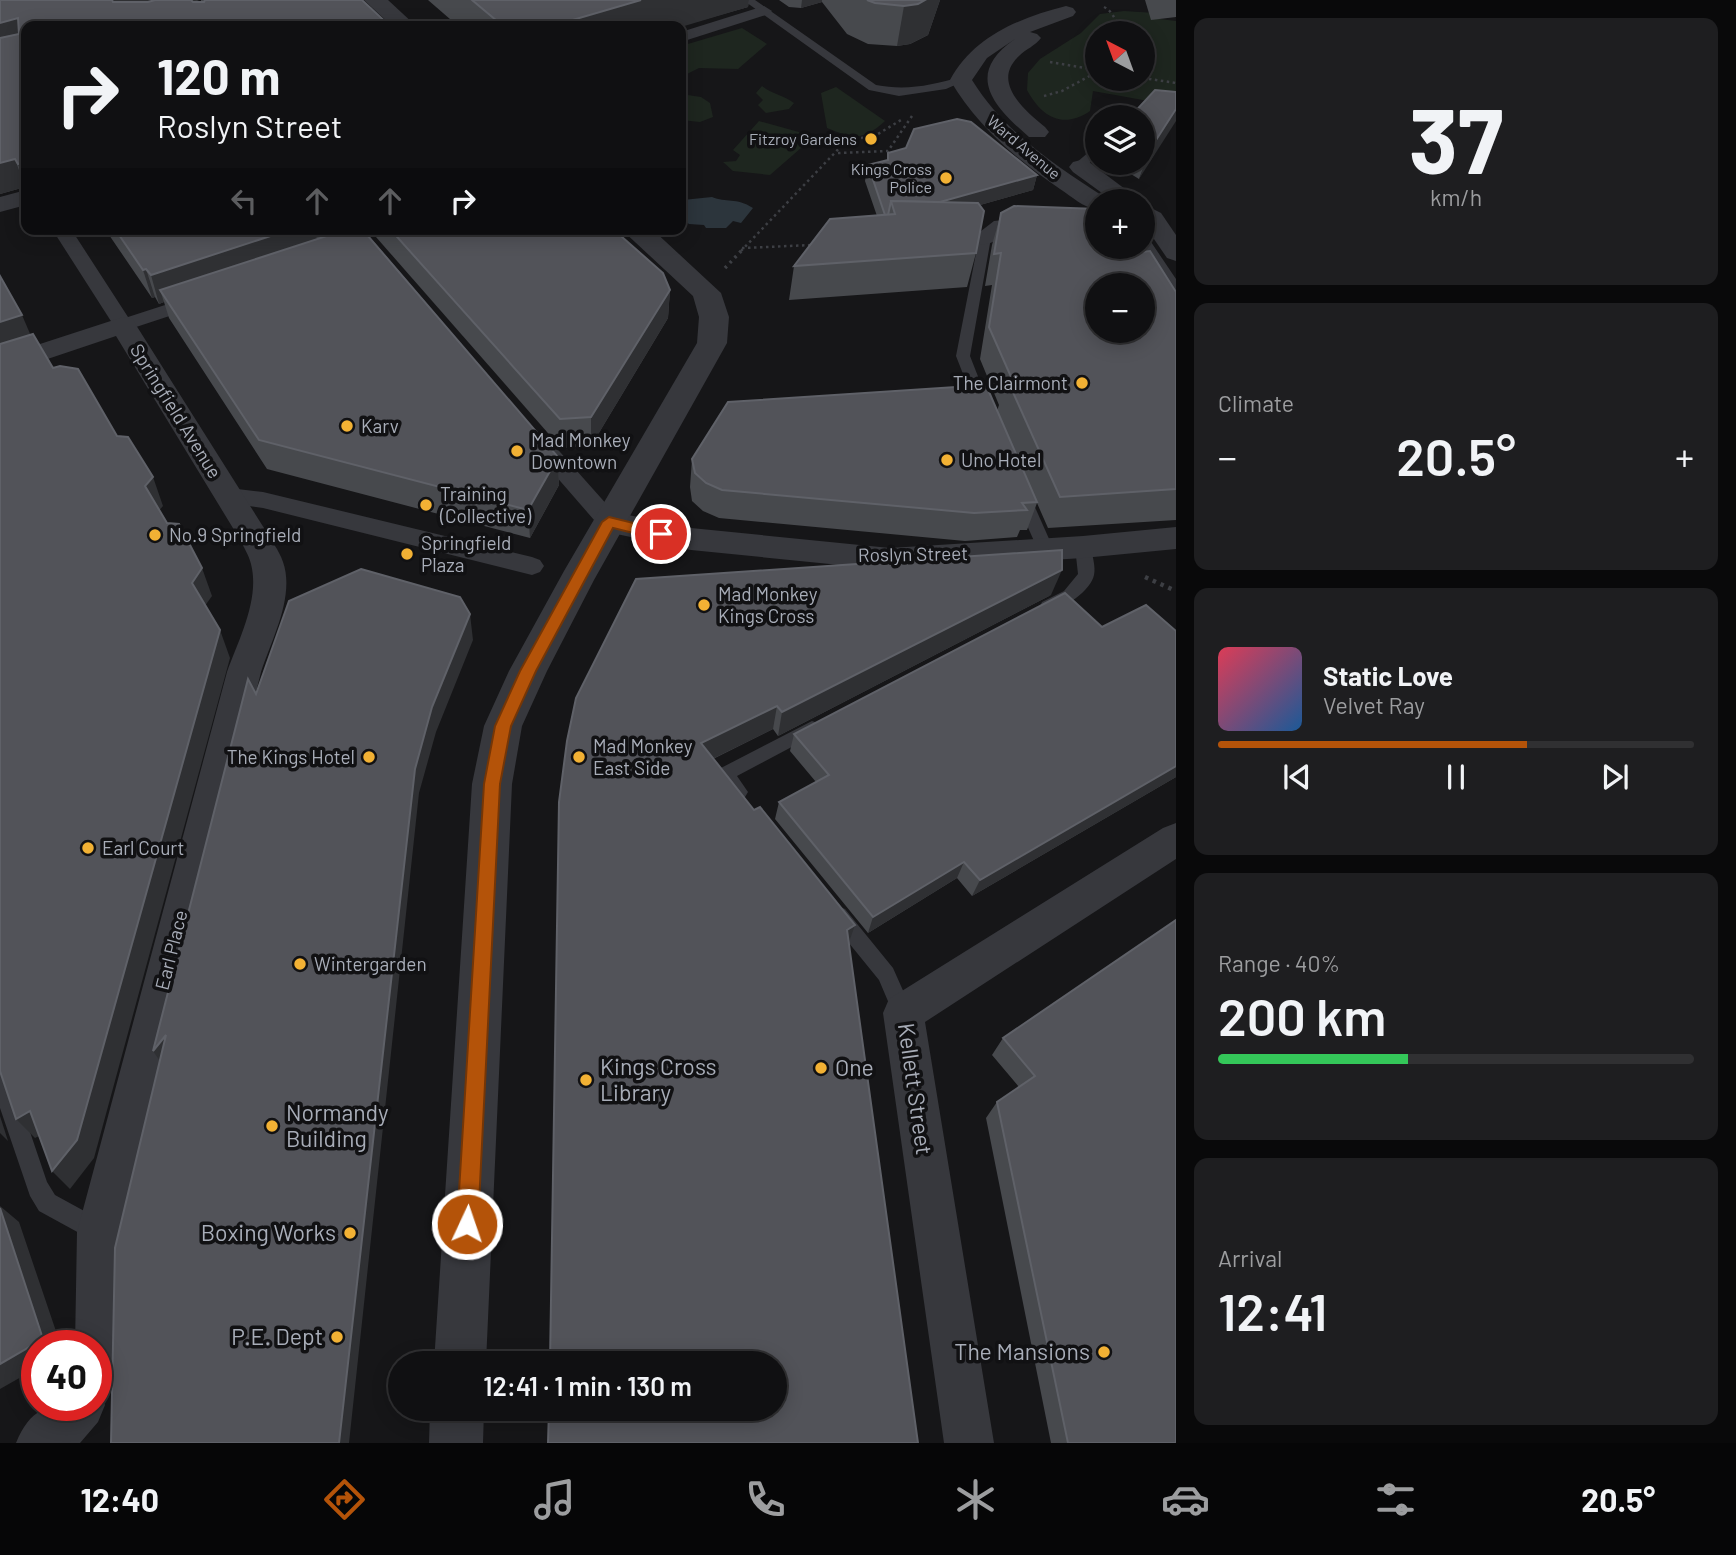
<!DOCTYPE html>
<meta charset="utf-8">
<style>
:root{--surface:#101012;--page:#1e1e20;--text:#f1f3f6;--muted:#9c9d9f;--line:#303032;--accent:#b45309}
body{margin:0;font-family:Barlow,sans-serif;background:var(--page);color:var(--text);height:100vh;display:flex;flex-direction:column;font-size:26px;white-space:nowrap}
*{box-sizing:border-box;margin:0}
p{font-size:23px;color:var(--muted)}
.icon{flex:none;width:38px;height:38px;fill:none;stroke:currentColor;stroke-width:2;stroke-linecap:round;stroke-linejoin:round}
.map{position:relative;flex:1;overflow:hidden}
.sheet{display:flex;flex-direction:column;gap:18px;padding:18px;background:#09090a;width:560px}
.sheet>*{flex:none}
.guide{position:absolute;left:21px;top:21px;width:665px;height:214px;border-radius:14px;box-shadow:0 4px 18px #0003,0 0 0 2px var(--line);background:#101012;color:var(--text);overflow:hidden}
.needle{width:46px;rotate:319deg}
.tools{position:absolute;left:1085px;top:21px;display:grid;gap:14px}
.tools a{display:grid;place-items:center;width:70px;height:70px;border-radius:50%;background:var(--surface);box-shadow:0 4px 18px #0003,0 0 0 2px var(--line);font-size:35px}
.speed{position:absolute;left:21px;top:1330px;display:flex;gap:14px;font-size:35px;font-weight:700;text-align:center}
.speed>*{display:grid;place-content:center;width:91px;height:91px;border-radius:50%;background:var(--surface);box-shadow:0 4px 18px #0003,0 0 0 2px var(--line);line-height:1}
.speed .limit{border:10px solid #d22;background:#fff;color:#111}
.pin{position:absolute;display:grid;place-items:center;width:60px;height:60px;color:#fff;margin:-30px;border:4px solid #fff;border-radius:50%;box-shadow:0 2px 7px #0007}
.me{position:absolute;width:77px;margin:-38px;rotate:3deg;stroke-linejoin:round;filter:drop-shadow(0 0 5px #0008)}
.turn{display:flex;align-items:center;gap:24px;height:147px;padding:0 21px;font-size:32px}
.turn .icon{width:91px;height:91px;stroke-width:2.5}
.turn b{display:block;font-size:49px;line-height:60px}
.lanes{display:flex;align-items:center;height:66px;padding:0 21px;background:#0003;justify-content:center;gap:35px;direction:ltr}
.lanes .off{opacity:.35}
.big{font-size:52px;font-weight:600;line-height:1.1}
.sheet .tile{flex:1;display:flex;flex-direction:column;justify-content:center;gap:10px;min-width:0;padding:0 24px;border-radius:14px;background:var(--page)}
.sheet .dial{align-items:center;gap:0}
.dial b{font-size:91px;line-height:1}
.song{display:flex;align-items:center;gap:21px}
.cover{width:84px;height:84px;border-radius:10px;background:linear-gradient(135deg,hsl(350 70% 55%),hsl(210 70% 35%))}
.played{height:7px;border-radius:4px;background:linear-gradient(90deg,var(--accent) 65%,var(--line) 65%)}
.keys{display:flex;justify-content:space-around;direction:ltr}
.heat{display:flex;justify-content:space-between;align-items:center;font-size:38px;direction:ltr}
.charge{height:10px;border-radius:5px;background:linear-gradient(90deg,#34c759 40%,var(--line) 0)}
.trip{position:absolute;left:388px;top:1351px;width:399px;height:70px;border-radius:35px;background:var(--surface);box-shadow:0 4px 18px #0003,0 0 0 2px var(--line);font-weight:600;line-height:70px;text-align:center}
.tabs{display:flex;height:112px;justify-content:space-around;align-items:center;background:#060607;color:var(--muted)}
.tabs .icon{width:49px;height:49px}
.tabs .on{color:var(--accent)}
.tabs b{font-size:32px;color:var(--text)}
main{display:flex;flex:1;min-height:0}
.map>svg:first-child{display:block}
</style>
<main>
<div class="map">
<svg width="1176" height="1443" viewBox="0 0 1176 1443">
<rect width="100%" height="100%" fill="#161618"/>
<!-- green -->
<g fill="#1e261f" fill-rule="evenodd">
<path d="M1124,11l31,2 5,6 16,2v85l-83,-15 -3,20c-28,19 -49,5 -63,-21l1,-17 12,-14 41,-26 19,-19zM1097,33h46v46h-46z"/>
<path d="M742,28l25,16 -29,25 -39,-1 -14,7 -4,-4v-25z"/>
<path d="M762,86c10,8 21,9 32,17l-5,6 -23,4 -8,-8 5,-5 -7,-7z"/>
<path d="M836,87l49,34c-22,20 -31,18 -58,7l-6,-35z"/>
<path d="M681,94l20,3 9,6 3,14 -13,5 -19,-2z"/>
<path d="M759,121l47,13 3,7 -39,34 -37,-4 -10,-9 13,-1 4,-6 -7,-5z"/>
</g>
<!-- water -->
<path fill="#2c353c" d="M712,197c14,6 24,0 41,11l-12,15 -8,-2 -7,7h-20l-2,-3 -15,-1 -8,-7v-14l2,-3z"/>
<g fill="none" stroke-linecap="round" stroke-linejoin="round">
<!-- path-far2 -->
<g stroke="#3d3f44" stroke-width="2.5" stroke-dasharray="2.5 3.5" stroke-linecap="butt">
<path d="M1104,7c10,5 10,14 18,21l-1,5"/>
<path d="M1050,62l47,8"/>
<path d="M1143,78l33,5"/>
<path d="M1044,96l18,-5 35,-19"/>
<path d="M838,153l50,-2 24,-35"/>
<path d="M742,248l71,-3"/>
<path d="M741,251l107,-112 25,-2 28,-17"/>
</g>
<!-- path-far1 -->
<path stroke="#3d3f44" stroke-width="3.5" stroke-dasharray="2.5 4.5" stroke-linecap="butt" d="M725,268l18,-19"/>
<!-- path -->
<path stroke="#3d3f44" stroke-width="4.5" stroke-dasharray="3.5 5" stroke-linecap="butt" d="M1145,577l31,14"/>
<!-- service -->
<g fill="#37383d" fill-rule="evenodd">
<path d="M743,0h12l121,85c31,6 56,0 85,-8l5,3 -20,9 -47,7 -30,-6z"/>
<path d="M1139,107l37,5v6l-35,-4 -6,3h-14z"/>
<path d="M1097,145v10l-13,14h-8v-6z"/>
<path d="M985,234l6,4 -21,118 20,51 -7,5 -7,-5 -20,-51 23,-118z"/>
<path d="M1022,491l8,5 24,54 -2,4h-12l-2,-4 -24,-54z"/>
<path d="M1083,541l8,6c1,8 5,20 3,28 -3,16 -36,40 -52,35l-2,-4 2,-4 22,-11 14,-17 -3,-27z"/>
<path d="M812,721l6,2 3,5 -3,5 -81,43 11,16 -3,5c-14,5 -23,-11 -29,-23l3,-5z"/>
<path d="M838,906l7,3 48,59 20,45 -3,7 -7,3 -7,-3 -17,-40 -48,-59 -3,-6 3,-6z"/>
<path d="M0,1066l7,3 4,7 36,106 8,13 53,29 3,8 -3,8 -8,3 -8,-3 -53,-29 -9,-15 -30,-88z"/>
</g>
<!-- pedestrian -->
<g fill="#37383d" fill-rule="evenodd">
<path d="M764,6l8,5 -3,3 -88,28v-10z"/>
<path d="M52,229h19l57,88 71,-23 7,2 3,4 -3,4 -76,25h-14z"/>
<path d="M536,432l8,2 73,82 4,6 -4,6 -8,2 -8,-2 -73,-84 -3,-5 3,-5z"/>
<path d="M229,488l34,4 269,65 8,3 4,6 -4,6 -8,3 -269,-67 -42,-6 -3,-6 3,-6z"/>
</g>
<!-- minor -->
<g fill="#37383d" fill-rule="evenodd">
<path d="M1066,6l7,2 3,4 -3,4 -43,16 7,2 4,4c-6,8 -15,11 -22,18 -28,26 5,54 26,71l4,5 -4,5h-16c-36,-31 -65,-63 -14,-98l-28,19 -15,22c32,52 83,85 134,118l2,3h-11v9c-14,-3 -25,-13 -37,-21 -44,-30 -83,-63 -110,-109 24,-44 69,-62 116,-74z"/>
<path d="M1081,160l8,2 52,39h-28l-40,-29 -4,-5 4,-5z"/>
<path d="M26,190v15l-26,7v-15z"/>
<path d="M1143,204l18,9 15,22v26l-9,-3 -24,-35z"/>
<path d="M1042,216l9,2 3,5 -3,5c-13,3 -26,2 -39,5 -15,3 -19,15 -36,10l-4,-5 22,-17z"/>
<path d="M1143,240l8,2 25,37v27l-9,-2 -38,-57h14z"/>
<path d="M123,317l10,2 3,6 128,203c6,11 15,22 19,34 12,34 -11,77 -22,110l-138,560v117l-3,23 -7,17 -12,5 4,11 -7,17 -18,21h-64c18,-43 40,-38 80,-38v-59h-21l2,-114 150,-560c12,-33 33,-73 24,-108 -2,-9 -8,-18 -12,-26l-123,-202 -116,39v-18z"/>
<path d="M609,511l82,17 199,20 193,-12 93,-9v22l-93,9 -193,12 -199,-20 -93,-20 -4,-8 4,-8z"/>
<path d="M1176,823v36l-251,163 69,421h-50l-61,-430 6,-14 274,-171z"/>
</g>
<!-- tertiary -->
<g fill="#37383d" fill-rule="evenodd">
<path d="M364,0h24l28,26h-24z"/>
<path d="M621,229h31l69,64 8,24 -2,26 -133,237 -47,91 -25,55 -10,58 -26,579h-52l38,-579 12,-58 25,-55 55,-100 133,-228 2,-26 -6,-21z"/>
<path d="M430,1409h54l-1,34h-54z"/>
</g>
</g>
<!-- wall -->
<g fill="#47494d">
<path d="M0,0h199l-6,2h8v-2h161l-336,26v163l-1,-2 -25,7z"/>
<path d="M428,0h321l-1,7 -67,19h-223z"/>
<path d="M779,0h161l-12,35 -18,9 -13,2 -29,-2 -21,-10 -25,-32 -21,6 -12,-1z"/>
<path d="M1145,0h31v17l-25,3z"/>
<path d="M1176,92l-37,87 -26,-16h30v-46z"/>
<path d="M888,153l149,22 -4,15 -53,15 -4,48 -9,34 -178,13 5,-34 83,-50 -12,-35 3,-16 19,-4z"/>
<path d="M1001,213l141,39 34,40v228l-128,8 -11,-25 -10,27h-7l-3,7 -52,4 -246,-23 -16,-7 -11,-10 -2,-14 2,-28 305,-48 2,-6 -19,-46 12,-74 -7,1 7,-41z"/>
<path d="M105,229h258l195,228 1,28 -29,53 -263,-69 -98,-151 -5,-16 -5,2 -4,-7 -3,1z"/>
<path d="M369,229h244l57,61 -2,28 -77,128 -30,2z"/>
<path d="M1051,595l-273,141 -5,-7 -60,30 41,51 101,115 -288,-184z"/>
<path d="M1102,627l74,4v146l-204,119 -15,-18 -89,55 -93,-114 4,-17 37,-20 -26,-31 4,-17z"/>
<path d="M1176,920v523h-125l-65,-325 11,-16 22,-15 -27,-32 11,-17z"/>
</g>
<!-- shaded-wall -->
<g fill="#2f3033">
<path d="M111,0h88l-76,19z"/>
<path d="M641,0h108l-1,7 -67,20v-1h-129z"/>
<path d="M802,0h20v2l-21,6z"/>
<path d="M925,0h15l-12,35 -18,9 -13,2 7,-40z"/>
<path d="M18,18l8,23 -26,11v-29z"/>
<path d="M1176,109v12l-37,58 10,-28z"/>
<path d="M15,159l10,28 -25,7v-31z"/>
<path d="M26,162v24l-8,-22z"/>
<path d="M1037,175l-4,15 -141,40 3,-15z"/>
<path d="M292,229h23l4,22 -159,39 4,12 -5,2 -8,-29z"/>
<path d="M146,269l9,28 -3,1 -9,-28z"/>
<path d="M670,290l-2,28 -77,128v-29z"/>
<path d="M22,315l12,28 -34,12v-33z"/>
<path d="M558,457l1,28 -29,53 -2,-28z"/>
<path d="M153,477l10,29 -8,9 -10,-29z"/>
<path d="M202,568l10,28 -10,14 -10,-27z"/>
<path d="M1062,570l-11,25 -273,141 4,-24z"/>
<path d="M470,614l3,26 -37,92 -17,61 -70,650h-10l76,-674 17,-62z"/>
<path d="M220,630l10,28 -136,500 -24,31 -18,-18z"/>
<path d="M777,706l-4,23 -75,37 3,-23z"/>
<path d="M1176,766v11l-204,119 8,-16z"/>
<path d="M964,862l-7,16 -89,55 5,-16z"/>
<path d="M855,925l-7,20 -1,-15z"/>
<path d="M166,1035v35l-13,-19z"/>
<path d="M30,1111l19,20 -14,7 -19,-19z"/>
<path d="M0,1116l8,25 -8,-8z"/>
<path d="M0,1206l19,16 42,124h-24v22l-37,21z"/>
</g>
<!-- building -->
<g fill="#525359" stroke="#5f6168" stroke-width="2" fill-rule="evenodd">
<path d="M0,0h112l1,2h35l7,-2h36l2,2h11l1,-2h157l28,26h-364v136l-8,2 -3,-5 -15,4v-125l19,-4 -1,-16 -18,5z"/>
<path d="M472,0h169l-89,26h-49z"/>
<path d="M867,0h58l-7,4 -14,2 -29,-3z"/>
<path d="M1155,90l21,2v17l-27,42 -6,-3v-31h-13z"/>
<path d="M957,119l14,3 66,53 -97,27 -49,-1 -3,14h-3l-17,-50 20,-5v-7l18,-5 8,-19z"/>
<path d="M891,201l87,2 6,8 -8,42 -182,13 36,-47 65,-5z"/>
<path d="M1014,206l83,3v38h41l4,5 8,-1 26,41v197l-116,8 -53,-118h5l-23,-52 12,-74 -7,1 7,-41zM1097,285h46v46h-46z"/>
<path d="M115,229h177l-141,46 -5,-6 -3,1z"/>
<path d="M334,229h28l196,228 -30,53 -269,-70 -99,-150 170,-55z"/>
<path d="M390,229h223l50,44 7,17 -79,127 -31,2z"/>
<path d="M0,276l22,39 -22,7z"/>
<path d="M33,334l20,34 7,-2 18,3 39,67 11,1 25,40 -8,9 22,37 12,1 23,44 -10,15 28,47 -143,510 -25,31 -22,-60 -14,8 -16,-48v-727z"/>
<path d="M986,385l51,117 -15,1 5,7 -53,3 -252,-23 -16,-7 -11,-10 -3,-14 36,-57z"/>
<path d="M1062,550v20l-280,142 -5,-6 -76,37 53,67 6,-3 95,118 -8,5 71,513h-370l1,-34h226v-46h-225l9,-561 8,-61 9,-43 60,-119z"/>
<path d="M361,569l99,28 10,17 -38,93 -17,62 -76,674h-228l4,-195 51,-213 -13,16 95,-372 8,15 33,-93z"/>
<path d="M1065,593l37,34 44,-22 30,26v135l-196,114 -16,-18 -91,55 -94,-115 50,-27 -35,-41z"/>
<path d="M1176,920v523h-108l-71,-341 38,-26 -32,-38z"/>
<path d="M0,1208l43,131 -43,25z"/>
</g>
<!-- route -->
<path fill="#b45309" stroke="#753606" stroke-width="2" d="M609,517l57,14 2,3 -7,6 -48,-12 -77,143 -25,55 -11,58 -22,440 -3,7 -8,3 -7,-3 -3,-7 27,-440 11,-58 25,-55 82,-149z"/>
<!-- markers -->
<g fill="#f2b134" stroke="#111113" stroke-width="2.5">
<circle cx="871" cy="139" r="7"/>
<circle cx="946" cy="178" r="7"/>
<circle cx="1082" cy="383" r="7"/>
<circle cx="347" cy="426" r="7"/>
<circle cx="517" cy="451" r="7"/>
<circle cx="947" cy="460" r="7"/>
<circle cx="426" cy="505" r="7"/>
<circle cx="155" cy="535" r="7"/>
<circle cx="407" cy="554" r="7"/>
<circle cx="704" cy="605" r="7"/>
<circle cx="369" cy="757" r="7"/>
<circle cx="579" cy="757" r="7"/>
<circle cx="88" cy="848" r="7"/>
<circle cx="300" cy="964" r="7"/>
<circle cx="821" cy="1068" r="7"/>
<circle cx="586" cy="1080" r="7"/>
<circle cx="272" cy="1126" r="7"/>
<circle cx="350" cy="1233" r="7"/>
<circle cx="337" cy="1337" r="7"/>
<circle cx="1104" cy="1352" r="7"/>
</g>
<g text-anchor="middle" stroke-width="7" stroke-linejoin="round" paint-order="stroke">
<!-- far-poi labels -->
<g font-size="16" fill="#a8adb8" stroke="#111113" text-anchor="end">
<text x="857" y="145">Fitzroy Gardens</text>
<text x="932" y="175">Kings Cross<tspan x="932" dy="18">Police</tspan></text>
</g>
<!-- far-street labels -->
<g font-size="16" fill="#a8adb8" stroke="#111113">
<text transform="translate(1024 147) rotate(40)" y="6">Ward Avenue</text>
</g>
<!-- poi labels -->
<g font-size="19" fill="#a8adb8" stroke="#111113" text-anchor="start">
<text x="1068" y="390" text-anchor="end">The Clairmont</text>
<text x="361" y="433">Karv</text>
<text x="531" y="447">Mad Monkey<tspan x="531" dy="22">Downtown</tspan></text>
<text x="961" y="467">Uno Hotel</text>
<text x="440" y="501">Training<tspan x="440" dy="22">(Collective)</tspan></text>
<text x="169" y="542">No.9 Springfield</text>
<text x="421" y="550">Springfield<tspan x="421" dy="22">Plaza</tspan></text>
<text x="718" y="601">Mad Monkey<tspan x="718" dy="22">Kings Cross</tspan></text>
<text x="593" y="753">Mad Monkey<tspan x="593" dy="22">East Side</tspan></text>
<text x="355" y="764" text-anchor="end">The Kings Hotel</text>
<text x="102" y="855">Earl Court</text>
<text x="314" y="971">Wintergarden</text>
</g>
<!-- street labels -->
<g font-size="19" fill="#a8adb8" stroke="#111113">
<text transform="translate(176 411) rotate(58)" y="7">Springfield Avenue</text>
<text transform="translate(913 554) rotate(-1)" y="7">Roslyn Street</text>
<text transform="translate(171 950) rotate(-76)" y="7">Earl Place</text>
</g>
<!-- near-poi labels -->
<g font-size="23" fill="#a8adb8" stroke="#111113" text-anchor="start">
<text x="600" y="1075">Kings Cross<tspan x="600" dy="26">Library</tspan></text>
<text x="835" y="1076">One</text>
<text x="286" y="1121">Normandy<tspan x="286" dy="26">Building</tspan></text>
<text x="336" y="1241" text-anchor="end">Boxing Works</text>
<text x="323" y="1345" text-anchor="end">P.E. Dept</text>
<text x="1090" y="1360" text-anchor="end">The Mansions</text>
</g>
<!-- near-street labels -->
<g font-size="23" fill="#a8adb8" stroke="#111113">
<text transform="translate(915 1089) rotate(82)" y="8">Kellett Street</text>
</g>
</g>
</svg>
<div class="tools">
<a><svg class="needle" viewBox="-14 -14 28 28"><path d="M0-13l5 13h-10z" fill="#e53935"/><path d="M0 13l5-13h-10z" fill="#9c9d9f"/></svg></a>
<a><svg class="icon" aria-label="layers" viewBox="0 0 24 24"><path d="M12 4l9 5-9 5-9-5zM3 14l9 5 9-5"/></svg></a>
<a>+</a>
<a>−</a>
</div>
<div class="speed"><div class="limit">40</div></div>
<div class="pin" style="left:661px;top:534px;background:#d93025"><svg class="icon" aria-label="arrive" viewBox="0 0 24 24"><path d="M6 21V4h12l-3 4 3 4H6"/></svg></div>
<svg class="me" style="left:467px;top:1224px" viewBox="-20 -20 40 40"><circle r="17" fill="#b45309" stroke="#fff" stroke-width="3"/><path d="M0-11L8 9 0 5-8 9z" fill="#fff"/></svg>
<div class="trip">12:41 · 1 min · 130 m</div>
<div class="guide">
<div class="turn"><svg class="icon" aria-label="right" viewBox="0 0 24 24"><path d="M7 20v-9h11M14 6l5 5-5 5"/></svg><div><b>120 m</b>Roslyn Street</div></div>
<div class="lanes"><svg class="icon off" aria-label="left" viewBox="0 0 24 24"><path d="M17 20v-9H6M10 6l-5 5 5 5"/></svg><svg class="icon off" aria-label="ahead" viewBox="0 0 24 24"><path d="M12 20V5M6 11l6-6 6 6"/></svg><svg class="icon off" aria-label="ahead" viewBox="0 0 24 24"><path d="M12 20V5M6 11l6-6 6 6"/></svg><svg class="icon" aria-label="right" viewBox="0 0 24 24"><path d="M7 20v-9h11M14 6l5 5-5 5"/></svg></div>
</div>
</div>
<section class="sheet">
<div class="tile dial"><b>37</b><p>km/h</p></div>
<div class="tile"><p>Climate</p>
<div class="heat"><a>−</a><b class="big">20.5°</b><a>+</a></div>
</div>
<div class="tile">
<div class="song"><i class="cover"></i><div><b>Static Love</b><p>Velvet Ray</p></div></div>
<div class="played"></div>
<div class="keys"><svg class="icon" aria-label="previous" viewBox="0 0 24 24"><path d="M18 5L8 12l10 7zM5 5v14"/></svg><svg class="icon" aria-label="pause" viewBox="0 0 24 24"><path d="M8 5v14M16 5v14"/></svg><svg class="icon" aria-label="next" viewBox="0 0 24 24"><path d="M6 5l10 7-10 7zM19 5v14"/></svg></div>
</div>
<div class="tile"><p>Range · 40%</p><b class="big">200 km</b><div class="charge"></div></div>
<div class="tile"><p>Arrival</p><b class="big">12:41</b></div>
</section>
</main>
<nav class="tabs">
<b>12:40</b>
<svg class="icon on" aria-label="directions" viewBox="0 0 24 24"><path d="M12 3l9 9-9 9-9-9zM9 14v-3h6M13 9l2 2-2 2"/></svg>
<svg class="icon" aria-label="music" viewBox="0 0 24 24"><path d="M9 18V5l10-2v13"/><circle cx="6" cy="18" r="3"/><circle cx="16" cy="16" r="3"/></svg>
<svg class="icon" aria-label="phone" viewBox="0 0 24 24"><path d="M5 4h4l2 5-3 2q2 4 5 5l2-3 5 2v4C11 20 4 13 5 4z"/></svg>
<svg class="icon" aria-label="climate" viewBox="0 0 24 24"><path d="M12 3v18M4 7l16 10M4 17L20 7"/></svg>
<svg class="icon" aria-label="car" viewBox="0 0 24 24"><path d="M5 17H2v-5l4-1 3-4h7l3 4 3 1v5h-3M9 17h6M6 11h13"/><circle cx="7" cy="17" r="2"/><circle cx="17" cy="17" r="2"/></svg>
<svg class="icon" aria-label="filters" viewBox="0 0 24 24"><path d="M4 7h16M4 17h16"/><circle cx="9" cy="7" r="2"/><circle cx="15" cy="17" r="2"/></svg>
<b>20.5°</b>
</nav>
